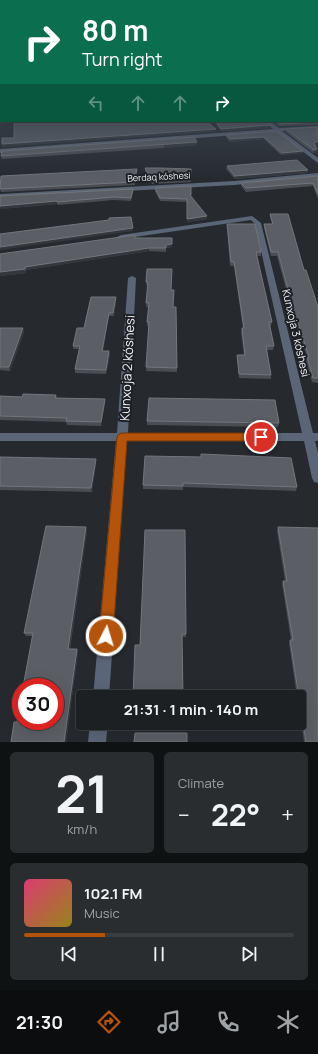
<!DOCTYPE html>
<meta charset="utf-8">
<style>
:root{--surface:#1c2023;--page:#292d30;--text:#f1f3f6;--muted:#a0a3a6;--line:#3a3e41;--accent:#b45309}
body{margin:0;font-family:Manrope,sans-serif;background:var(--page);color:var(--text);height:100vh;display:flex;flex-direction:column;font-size:15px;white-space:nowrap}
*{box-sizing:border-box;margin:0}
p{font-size:13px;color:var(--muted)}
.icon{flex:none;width:22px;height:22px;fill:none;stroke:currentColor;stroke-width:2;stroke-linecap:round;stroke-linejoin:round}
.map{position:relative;height:742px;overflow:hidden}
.panel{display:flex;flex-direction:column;gap:10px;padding:10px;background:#0f1213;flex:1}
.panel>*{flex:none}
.banner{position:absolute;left:0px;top:0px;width:318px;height:122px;box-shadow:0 4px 16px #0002,0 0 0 1px var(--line);background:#0b6e4f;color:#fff;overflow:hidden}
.speed{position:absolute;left:12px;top:678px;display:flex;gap:8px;font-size:20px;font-weight:700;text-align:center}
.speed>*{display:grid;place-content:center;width:52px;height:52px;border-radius:50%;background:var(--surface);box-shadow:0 4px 16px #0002,0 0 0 1px var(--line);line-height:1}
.speed .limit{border:6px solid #d22;background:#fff;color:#111}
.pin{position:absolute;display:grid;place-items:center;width:34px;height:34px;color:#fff;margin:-17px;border:2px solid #fff;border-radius:50%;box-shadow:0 1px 4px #0007}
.me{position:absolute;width:44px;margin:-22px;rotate:5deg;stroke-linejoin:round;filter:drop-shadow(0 0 3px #0008)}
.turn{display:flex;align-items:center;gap:14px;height:84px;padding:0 16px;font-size:18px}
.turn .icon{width:52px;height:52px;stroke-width:2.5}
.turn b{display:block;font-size:28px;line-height:34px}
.lanes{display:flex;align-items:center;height:38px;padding:0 16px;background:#0003;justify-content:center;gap:20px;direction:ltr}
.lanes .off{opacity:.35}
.big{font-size:30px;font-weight:700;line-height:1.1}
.panel .tile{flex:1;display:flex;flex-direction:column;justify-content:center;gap:6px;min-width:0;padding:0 14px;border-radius:6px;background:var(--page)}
.panel .dial{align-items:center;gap:0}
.dial b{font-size:52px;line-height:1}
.song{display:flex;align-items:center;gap:12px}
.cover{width:48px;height:48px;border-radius:6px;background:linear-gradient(135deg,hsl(340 70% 55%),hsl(50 70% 35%))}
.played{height:4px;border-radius:2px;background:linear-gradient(90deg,var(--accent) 30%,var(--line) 30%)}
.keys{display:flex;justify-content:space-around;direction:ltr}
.heat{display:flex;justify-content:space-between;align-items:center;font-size:22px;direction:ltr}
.panel .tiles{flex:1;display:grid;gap:10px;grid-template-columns:1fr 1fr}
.tile:last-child{grid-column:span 2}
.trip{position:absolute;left:76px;top:690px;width:230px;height:40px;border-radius:4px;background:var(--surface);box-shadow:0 4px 16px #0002,0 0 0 1px var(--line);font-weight:700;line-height:40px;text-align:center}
.tab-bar{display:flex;height:64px;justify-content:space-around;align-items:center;background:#0b0d0e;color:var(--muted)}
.tab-bar .icon{width:28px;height:28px}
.tab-bar .active{color:var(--accent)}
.tab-bar b{font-size:18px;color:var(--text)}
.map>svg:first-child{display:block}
</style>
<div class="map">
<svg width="318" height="742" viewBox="0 0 318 742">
<rect width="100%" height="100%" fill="#262a2f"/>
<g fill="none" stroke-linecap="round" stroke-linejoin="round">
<!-- minor -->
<g fill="#5a6578" fill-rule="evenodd">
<path d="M264,121h5l10,7 39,-2v2l-36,3 36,27v5l-41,-31 -277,21v-4l273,-20z"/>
<path d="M318,173v4l-84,8 -234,13v-4l234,-13z"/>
<path d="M252,216l9,7 52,210h5v8h-3l3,12v30l-4,-1 -2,-4 -8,-37h-177l-18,256h-16l23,-256h-116v-8h117l11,-155 4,-2 4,2 -8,155h174l-47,-209 -4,-4 -130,19 -4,-2 4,-2z"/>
<path d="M90,723h18l-2,19h-18z"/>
</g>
<!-- tertiary -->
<g fill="#5a6578" fill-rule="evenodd">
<rect x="317" y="94" width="1" height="2"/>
<path d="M0,121h6l-6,2z"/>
</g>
</g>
<!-- wall -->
<g fill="#4a4d53">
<path d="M318,101v24l-39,1 -7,-5h45z"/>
<path d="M214,121h51l4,7 -48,3z"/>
<path d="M286,129l32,15 -3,1 2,7 -4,1 -27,-21z"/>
<path d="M277,131l26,22 -22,2 -17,-16 -34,3 -4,-5v-2z"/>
<path d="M197,142v3l-33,3 -162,11 -1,-3z"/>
<path d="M227,166l81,4 -1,3 -72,6 -9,-10z"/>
<path d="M145,168l46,1v13l-39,2 -7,-13z"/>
<path d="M137,169v3l-2,13 -134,7 -1,-3z"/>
<path d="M318,176v23l-5,-13 -67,6 -5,-6v-3z"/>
<path d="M155,188l36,8 16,23 -20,3v-20l-27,-1 -5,-10z"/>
<path d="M133,192l-2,9 -17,-1 -56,5 -1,-1 -57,5z"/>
<path d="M270,214l34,56 14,37v76l-6,-1 -6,-21 1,-4 -10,-31h-1l-19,-70h-6l-7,-28v-4h8l-2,-7z"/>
<path d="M227,224l34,28v4h-4l15,66 -1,4h-1l4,20 -1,4h-6l4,25v4l-32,-1 -2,-20v-3h7l-3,-23 1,-4h1l-9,-62h-4l-3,-39z"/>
<path d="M135,238l37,9 -6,1v4l-17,-1 -123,19v3l-26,3v-22z"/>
<path d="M147,269l24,21 2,17h3l1,65 -31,-1 3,-45h-2v-4l2,-15h-3l2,-22h-2z"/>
<path d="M116,301l-2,15h-5l-6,35h6l1,4 -4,19 -31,-1v-4l4,-20h-6v-3l11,-18z"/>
<path d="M0,328l24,4 -14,39 -10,-1z"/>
<path d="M56,395l1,3 48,1v4l-4,23 -34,-1 -1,-3 -66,-2v-24l22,1z"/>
<path d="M147,421l132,2 -1,4 -131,-2z"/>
<path d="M201,454l96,33 -1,4 -113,-4v3l-40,-1v-4l58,-28z"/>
<path d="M0,457l96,2v4l-4,29 -92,-2z"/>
<path d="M278,527l40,215h-14l-5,-34v-11h-2l-8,-54 1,-3h1l-9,-56 1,-3h2l-8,-50z"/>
<path d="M145,530l41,104v3h-4l-42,8z"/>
<path d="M87,531l-17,118h7l1,3 -12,90 -49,-20 16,-86h-7l-2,-3z"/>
</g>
<!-- shaded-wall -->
<g fill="#34383d">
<path d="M270,125l-1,3 -48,3v-2z"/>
<path d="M216,129l-1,3 -213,15v-3z"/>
<path d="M264,137v2l-34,3 1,-3z"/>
<path d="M318,141v3l-4,2v-3z"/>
<path d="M197,142v3l-33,3v-3z"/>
<path d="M317,149v3l-4,1 1,-3z"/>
<path d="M303,151v2l-22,2 1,-2z"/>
<path d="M137,169v3l-2,13 -1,-3z"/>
<path d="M308,170l-1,3 -72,6v-3z"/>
<path d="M57,201v3l-57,5v-3z"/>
<path d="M207,216v3l-20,3v-3z"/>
<path d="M133,228v3l-133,19v-3z"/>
<path d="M172,244v3l-6,1v-3z"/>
<path d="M149,248v3l-123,19 -1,-3z"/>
<path d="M25,269l1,4 -26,3v-4z"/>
<path d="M116,297v4l-2,15 -1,-3z"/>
<path d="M109,313v3l-7,39v-4z"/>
<path d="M23,328l1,4 -14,39 -1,-4z"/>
<path d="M109,351l1,4 -4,19v-4z"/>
<path d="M105,399v4l-4,23v-4z"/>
<path d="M96,459v4l-4,29 -1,-4z"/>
<path d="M86,527l1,4 -18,121 -1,-3z"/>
<path d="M77,649l1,3 -12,90h-2z"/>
</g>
<!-- building -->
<g fill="#5b5f65" stroke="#73767b">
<rect x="317" y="77" width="1" height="9"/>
<path d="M0,79h1v27l-1,-1z"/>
<path d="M317,101h1v21l-38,2 -4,-3h41z"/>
<path d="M14,121h192l10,8 -214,15v-6h12z"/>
<path d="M216,121h49l5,4 -49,4z"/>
<path d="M318,127v7h-2l2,1v6l-4,2 3,6 -3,1 -28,-21z"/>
<path d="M277,131l26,20 -21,2 -18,-16 -33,2 -5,-4z"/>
<path d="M194,137l3,5 -196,14 1,-5z"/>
<path d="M297,160l11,10 -73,6 -8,-10z"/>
<path d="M145,168h15l31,1v10l-39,2z"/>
<path d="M137,169l-3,13 -134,7 1,-13z"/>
<path d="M318,176v18l-5,-11 -67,5 -5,-5z"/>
<path d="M191,186v9h-1l17,21 -20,3v-20l-27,-1 -5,-10z"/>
<path d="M133,189l-2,9 -17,-1 -57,5v-1l-57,5v-10z"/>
<path d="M270,214h18l16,56h2l12,37v71h-5l-6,-21h2l-11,-34h-1l-19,-71h-7l-7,-28h9z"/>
<path d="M131,217l2,11 -133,19v-13l109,-14v-2z"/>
<path d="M227,224h28l6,28h-5l16,70h-3l5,24h-8l5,29 -32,-1 -2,-19h8l-3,-27h2l-10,-66h-3z"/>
<path d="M135,235v3h37v6l-6,1v3h-17l-124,19v2l-25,3v-18z"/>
<path d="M147,269h25l-1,21h3l-1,17h3l1,61 -31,-1 3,-45h-2l2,-19h-3l2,-21h-2z"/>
<path d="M91,297h25l-3,16h-4l-7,38h7l-3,19 -31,-1 5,-23h-7l4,-18h7z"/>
<path d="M0,328h23l-14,39h-9z"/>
<path d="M23,394l33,1 -1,3 50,1 -4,23 -35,-1 1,-3 -67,-2v-20l22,1z"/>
<path d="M149,398l126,2 4,23 -132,-2z"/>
<path d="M201,454l90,4 6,29 -114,-4v3l-40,-1 2,-29 56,1z"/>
<path d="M0,457l96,2 -5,29 -91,-2z"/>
<path d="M46,526l40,1 -18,122h9l-13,93h-53l3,-20h3l4,-24v23h34v-34h-32l10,-54h-9z"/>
<path d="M278,527l40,1v214h-12l-16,-102h3l-10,-59h4z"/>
<path d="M145,530h40l1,104h-4l1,63h-50l2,-52h5z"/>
<path d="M135,733h52v9h-53z"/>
</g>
<!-- sky -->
<linearGradient id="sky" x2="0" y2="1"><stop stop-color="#15171a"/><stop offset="0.43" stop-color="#414a58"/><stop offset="1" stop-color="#414a58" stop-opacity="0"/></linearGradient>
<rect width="318" height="181" fill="url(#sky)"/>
<!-- route -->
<path fill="#b45309" stroke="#753606" d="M122,433h139l4,1 1,3 -1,2 -4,2h-134l-14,195 -2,5 -5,2 -5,-2 -2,-5 18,-199 2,-3z"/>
<g text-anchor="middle" stroke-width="4" stroke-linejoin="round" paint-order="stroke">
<!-- far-street labels -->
<g font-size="9" fill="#f0f2f5" stroke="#1d2025">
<text transform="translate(159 177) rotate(-3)" y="3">Berdaq kóshesi</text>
</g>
<!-- street labels -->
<g font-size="11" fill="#f0f2f5" stroke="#1d2025">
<text transform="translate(296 333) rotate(77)" y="4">Kunxoja 3 kóshesi</text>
</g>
<!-- near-street labels -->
<g font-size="13" fill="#f0f2f5" stroke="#1d2025">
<text transform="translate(127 368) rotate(-87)" y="5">Kunxoja 2 kóshesi</text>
</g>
</g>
</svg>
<div class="speed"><div class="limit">30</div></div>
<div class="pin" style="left:261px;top:437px;background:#d93025"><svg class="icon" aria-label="arrive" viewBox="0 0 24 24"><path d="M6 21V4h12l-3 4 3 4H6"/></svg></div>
<svg class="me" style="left:106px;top:636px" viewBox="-20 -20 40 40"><circle r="17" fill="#b45309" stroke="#fff" stroke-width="3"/><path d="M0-11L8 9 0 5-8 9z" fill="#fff"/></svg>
<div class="trip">21:31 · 1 min · 140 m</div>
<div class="banner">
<div class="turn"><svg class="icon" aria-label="right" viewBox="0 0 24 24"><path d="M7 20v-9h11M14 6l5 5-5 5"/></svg><div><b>80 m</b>Turn right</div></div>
<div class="lanes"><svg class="icon off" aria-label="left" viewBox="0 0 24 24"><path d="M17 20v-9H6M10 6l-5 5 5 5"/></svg><svg class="icon off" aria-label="ahead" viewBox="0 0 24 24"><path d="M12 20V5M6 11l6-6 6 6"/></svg><svg class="icon off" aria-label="ahead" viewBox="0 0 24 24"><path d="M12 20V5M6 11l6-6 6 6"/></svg><svg class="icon" aria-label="right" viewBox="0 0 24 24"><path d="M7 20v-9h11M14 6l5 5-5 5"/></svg></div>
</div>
</div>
<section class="panel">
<div class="tiles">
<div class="tile dial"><b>21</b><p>km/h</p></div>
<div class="tile"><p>Climate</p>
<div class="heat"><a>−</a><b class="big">22°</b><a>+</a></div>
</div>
<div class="tile">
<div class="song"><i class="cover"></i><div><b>102.1 FM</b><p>Music</p></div></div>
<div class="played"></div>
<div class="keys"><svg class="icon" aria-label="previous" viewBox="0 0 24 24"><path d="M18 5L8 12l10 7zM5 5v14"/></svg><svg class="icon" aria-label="pause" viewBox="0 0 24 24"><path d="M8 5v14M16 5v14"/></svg><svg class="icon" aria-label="next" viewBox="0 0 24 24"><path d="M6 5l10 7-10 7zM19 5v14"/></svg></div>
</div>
</div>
</section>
<nav class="tab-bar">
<b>21:30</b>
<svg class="icon active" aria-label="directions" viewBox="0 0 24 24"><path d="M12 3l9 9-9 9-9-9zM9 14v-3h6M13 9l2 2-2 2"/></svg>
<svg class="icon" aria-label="music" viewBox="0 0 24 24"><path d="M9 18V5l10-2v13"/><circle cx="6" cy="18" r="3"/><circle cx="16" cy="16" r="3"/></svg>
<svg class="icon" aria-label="phone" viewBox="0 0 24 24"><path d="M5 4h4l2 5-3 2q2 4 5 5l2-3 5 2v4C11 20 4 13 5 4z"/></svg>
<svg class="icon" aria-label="climate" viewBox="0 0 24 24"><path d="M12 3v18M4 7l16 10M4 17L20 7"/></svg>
</nav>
